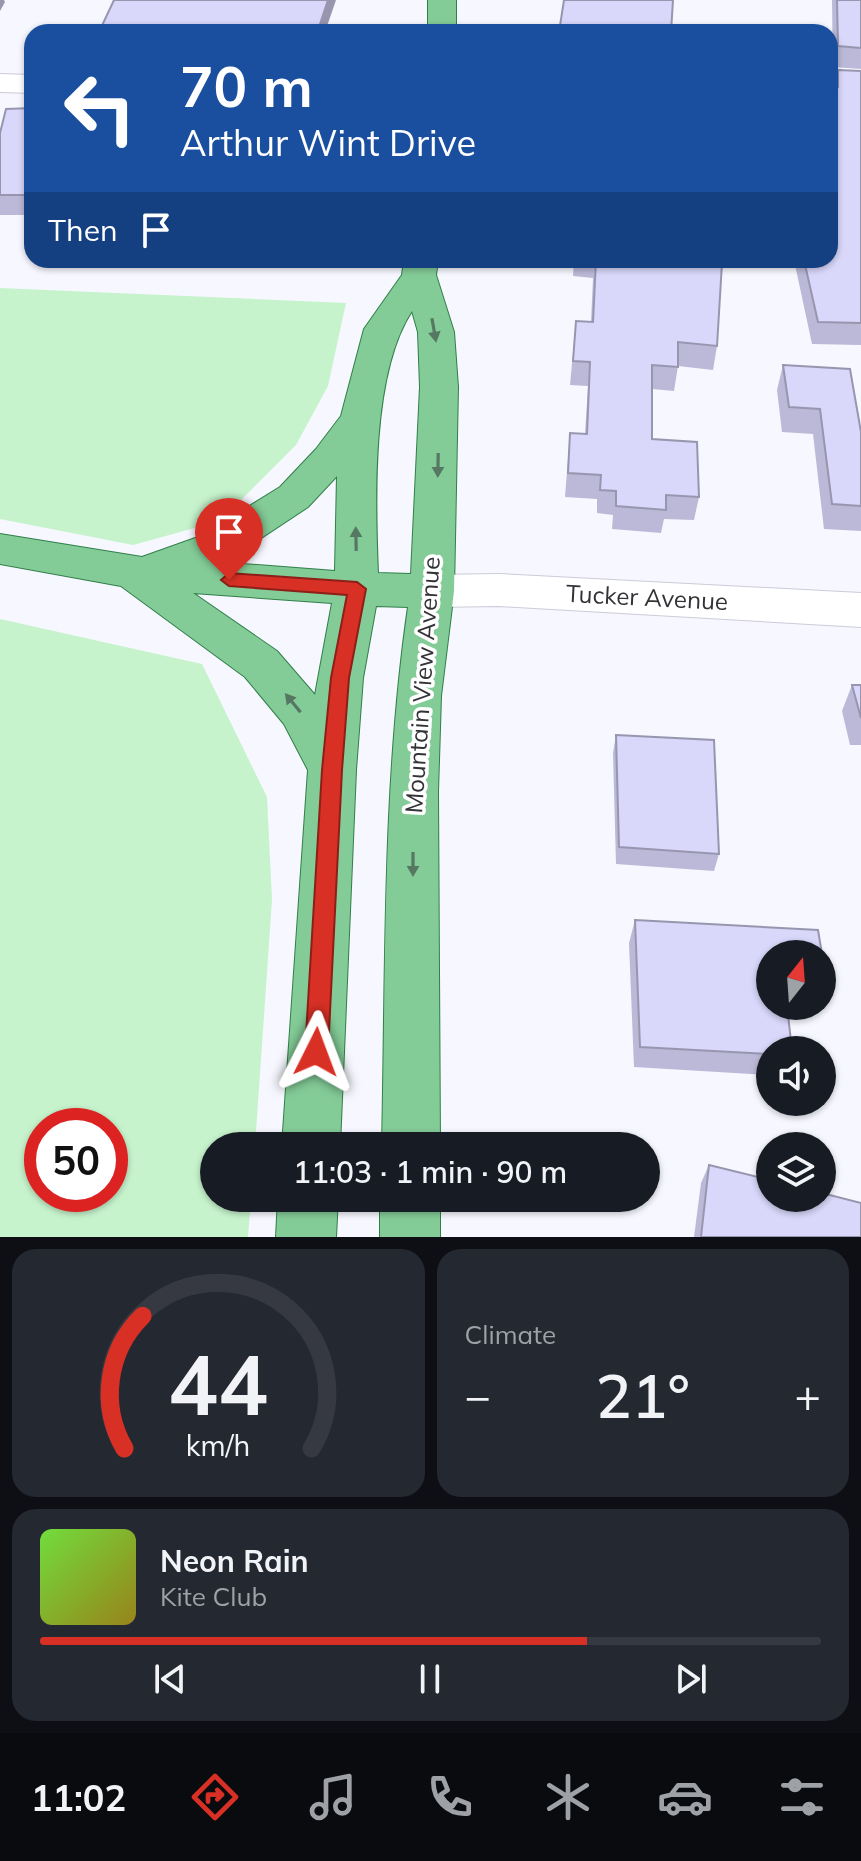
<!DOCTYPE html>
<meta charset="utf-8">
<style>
:root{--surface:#171b24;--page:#242831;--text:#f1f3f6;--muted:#9ea1a6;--line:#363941;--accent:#d93025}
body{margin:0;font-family:Mulish,sans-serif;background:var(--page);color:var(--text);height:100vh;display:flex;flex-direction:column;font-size:30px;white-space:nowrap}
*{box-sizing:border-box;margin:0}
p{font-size:26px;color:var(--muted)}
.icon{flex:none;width:44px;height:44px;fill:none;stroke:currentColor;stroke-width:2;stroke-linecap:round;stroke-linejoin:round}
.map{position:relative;height:1237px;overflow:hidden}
.details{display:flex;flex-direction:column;gap:12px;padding:12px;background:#0d0f14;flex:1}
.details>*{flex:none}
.guide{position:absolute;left:24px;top:24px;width:814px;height:244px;border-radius:24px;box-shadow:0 2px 6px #0004;background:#1a4fa0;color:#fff;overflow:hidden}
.needle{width:52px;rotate:17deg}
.controls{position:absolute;left:756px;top:940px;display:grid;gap:16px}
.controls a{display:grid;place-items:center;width:80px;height:80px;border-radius:50%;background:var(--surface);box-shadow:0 2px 6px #0004;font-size:40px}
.speed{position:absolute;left:24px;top:1108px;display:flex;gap:16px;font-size:40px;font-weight:700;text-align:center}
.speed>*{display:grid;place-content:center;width:104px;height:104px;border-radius:50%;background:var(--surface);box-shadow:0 2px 6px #0004;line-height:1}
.speed .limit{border:12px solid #d22;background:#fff;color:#111}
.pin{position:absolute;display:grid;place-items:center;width:68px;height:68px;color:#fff;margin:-82px -34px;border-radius:50% 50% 50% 0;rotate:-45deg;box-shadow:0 0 8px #0007}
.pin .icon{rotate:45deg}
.me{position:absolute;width:88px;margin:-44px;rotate:3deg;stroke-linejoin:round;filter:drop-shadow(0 0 6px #0008)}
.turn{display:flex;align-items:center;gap:28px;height:168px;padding:0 24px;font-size:36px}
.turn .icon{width:104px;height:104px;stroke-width:2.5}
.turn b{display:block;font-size:56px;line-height:68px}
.then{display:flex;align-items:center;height:76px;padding:0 24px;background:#0003;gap:16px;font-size:30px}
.big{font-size:60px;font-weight:600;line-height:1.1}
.details .tile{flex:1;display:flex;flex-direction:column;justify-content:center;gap:12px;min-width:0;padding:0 28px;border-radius:24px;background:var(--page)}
.details .dial{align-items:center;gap:0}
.dial svg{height:208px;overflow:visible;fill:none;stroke:var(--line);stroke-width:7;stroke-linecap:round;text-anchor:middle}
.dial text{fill:var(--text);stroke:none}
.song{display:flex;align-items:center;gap:24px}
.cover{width:96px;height:96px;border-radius:12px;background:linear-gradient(135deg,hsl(100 70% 55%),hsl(50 70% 35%))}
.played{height:8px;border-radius:4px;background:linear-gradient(90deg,var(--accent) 70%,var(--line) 70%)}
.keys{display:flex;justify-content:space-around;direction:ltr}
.heat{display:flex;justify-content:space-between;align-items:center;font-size:44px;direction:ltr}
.details .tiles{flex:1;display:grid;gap:12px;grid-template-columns:1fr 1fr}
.tile:last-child{grid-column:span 2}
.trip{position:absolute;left:200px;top:1132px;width:460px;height:80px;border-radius:40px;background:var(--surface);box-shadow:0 2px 6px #0004;font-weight:600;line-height:80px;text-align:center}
.menu{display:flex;height:128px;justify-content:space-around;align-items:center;background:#090b0e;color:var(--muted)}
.menu .icon{width:56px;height:56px}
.menu .on{color:var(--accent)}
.menu b{font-size:36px;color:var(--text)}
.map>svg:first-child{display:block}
</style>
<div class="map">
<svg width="861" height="1237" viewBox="0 0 861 1237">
<rect width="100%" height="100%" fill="#f7f7ff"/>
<!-- green -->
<g fill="#c6f3cc" fill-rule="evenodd">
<path d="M0,288l346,15 -18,83 -32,59 -76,76 -87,24 -133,-26z"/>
<path d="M0,619l202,45 65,133 5,103 -17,246h-41v52h37l-3,39h-248zM42,1126h68v68h-68z"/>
</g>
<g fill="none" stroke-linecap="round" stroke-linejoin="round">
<!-- minor casing -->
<g stroke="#cccbd9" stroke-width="2">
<g id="minor">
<path d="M830,70l31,2v18l-31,-2z"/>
<path d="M0,74l32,1v18l-32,-1z"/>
<path d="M499,574l362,19v34l-362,-21 -67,1 -15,-4 -7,-12 7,-12 15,-4z"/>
</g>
</g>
<!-- major casing -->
<g stroke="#317f49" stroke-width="2">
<g id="major">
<rect x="428" y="0" width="28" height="32"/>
<path d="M404,260h34l-2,15 18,57 4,55 -4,204 -13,105 -3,96 2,354h-58c4,-180 0,-361 26,-539l-32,-1 -13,72 -7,92 -16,376h-58l26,-376 -24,-46 -39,-47 -124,-91 -121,-22v-30l142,23 59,-21 79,-49 36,-38 25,-33 23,-87 38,-54zM412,311l6,21 2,55 -9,187 -33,-1c-3,-73 -7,-200 34,-262zM337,476l-2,95 -118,-9 14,-4 77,-51zM193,593l139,10 -17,92 -38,-44z"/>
<path d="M278,1198h60l-2,39h-60z"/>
<rect x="380" y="1198" width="60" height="39"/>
</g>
</g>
<!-- minor -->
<use href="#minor" fill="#fff" fill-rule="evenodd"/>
<!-- major -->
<use href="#major" fill="#83cb97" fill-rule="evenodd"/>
</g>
<!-- wall -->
<g fill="#bbb9d7">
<path d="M832,0h29v69l-28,-2z"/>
<path d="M838,70l23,1v274l-49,-1 -18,-84h36l4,-173z"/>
<path d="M32,108v107h-32v-82z"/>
<path d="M574,260h115l28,86 -4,24 -35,-4 -4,25 -22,-2v50l47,58 -5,23 -30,-1 -3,14 -49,-4 1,-14 -16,-2v-14l-32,-2 5,-64 15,1 3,-48 -18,-1 6,-64 15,1 2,-44 -20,-2z"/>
<path d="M783,365l78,67v99l-37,-2 -11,-95 -31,-2 -5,-42z"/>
<path d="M852,685h9v60h-11l-8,-34z"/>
<path d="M616,735l103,119 -5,17 -98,-7 -3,-111z"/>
<path d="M635,920l135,34v121l-136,-8 -5,-124z"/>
<path d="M709,1165l152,72h-167l7,-54z"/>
</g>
<!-- shaded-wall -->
<g fill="#9896af">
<path d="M0,0h4l1,2 -5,9z"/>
<path d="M328,0h8l-11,32 -7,-2z"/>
</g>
<!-- building -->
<g fill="#d9d7fa" stroke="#9896af" stroke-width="2">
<path d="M114,0h214l-10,30 44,2h-263z"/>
<path d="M564,0h109l-2,32h-112z"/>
<path d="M837,0h24v48l-23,-2z"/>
<path d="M838,70l23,1v252l-43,-1 -14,-62h26v-174l8,1z"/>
<path d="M32,108v87h-32v-62l6,-24z"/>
<path d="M596,260h93v1l33,2 -5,83 -39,-4v25l-26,-2v74l45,3 2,55 -33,-2v15l-50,-4v-15l-16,-1 1,-15 -33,-2 2,-40 17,1 3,-72 -17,-1 3,-40 17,1z"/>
<path d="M783,365l67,4 11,63v74l-29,-2 -12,-95 -31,-2z"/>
<path d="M852,685h9v33z"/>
<path d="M616,735l98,5 5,114 -100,-7z"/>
<path d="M635,920l183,10 4,24h-52v52h17l5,44h-22v4l-130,-7z"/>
<path d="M822,955l5,30h-5z"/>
<path d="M709,1165l61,15v18h52v-5l39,10v34h-160z"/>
</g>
<!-- one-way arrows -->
<defs><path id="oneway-solid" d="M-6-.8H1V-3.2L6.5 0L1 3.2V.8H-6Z" transform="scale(2)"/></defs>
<g fill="#567762">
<use href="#oneway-solid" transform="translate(434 330) rotate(80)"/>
<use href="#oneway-solid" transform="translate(438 465) rotate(91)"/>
<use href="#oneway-solid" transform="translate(356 539) rotate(-91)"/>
<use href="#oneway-solid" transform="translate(293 703) rotate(-129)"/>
<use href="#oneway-solid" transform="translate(413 864) rotate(90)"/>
</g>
<!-- route -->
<path fill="#d93025" stroke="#8d1f18" stroke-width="2" d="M229,573l128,9 9,7 -17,89 -7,92 -14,282 -4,8 -8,3 -8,-3 -3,-8 17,-282 9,-92 16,-83 -118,-9 -8,-6z"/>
<g text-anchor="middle" stroke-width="7" stroke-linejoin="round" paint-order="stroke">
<!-- street labels -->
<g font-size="24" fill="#323237" stroke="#fff">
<text transform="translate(647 598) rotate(3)" y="8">Tucker Avenue</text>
<text transform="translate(423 685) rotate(-86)" y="8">Mountain View Avenue</text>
</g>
</g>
</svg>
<div class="controls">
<a><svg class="needle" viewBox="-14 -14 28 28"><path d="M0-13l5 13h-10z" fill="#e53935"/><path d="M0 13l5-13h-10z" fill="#9ea1a6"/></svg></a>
<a><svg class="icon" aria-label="sound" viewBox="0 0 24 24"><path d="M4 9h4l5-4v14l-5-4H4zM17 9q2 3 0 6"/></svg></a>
<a><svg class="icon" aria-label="layers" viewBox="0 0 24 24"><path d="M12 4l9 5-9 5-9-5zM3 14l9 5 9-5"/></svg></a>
</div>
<div class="speed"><div class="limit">50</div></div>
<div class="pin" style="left:229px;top:580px;background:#d93025"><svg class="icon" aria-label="arrive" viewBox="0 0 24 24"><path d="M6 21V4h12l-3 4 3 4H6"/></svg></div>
<svg class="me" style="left:316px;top:1052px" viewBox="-20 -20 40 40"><path d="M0-17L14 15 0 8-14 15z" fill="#d93025" stroke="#fff" stroke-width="4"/></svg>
<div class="trip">11:03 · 1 min · 90 m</div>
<div class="guide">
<div class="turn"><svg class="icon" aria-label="left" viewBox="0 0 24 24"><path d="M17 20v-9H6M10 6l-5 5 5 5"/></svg><div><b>70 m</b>Arthur Wint Drive</div></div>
<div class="then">Then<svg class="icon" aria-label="arrive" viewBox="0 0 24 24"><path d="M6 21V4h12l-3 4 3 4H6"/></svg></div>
</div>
</div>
<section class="details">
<div class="tiles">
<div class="tile dial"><svg viewBox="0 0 100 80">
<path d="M14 69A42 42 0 1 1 86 69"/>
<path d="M14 69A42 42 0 0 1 21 18" stroke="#d93025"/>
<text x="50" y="56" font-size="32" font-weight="700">44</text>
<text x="50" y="72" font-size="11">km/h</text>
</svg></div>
<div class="tile"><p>Climate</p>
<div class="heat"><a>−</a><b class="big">21°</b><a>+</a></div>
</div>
<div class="tile">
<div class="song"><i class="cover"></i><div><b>Neon Rain</b><p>Kite Club</p></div></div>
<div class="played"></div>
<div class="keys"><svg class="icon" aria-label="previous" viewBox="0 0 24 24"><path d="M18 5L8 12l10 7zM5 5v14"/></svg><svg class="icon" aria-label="pause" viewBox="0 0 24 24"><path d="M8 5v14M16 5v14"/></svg><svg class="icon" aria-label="next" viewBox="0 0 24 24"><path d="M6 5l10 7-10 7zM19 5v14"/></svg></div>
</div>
</div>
</section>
<nav class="menu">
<b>11:02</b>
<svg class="icon on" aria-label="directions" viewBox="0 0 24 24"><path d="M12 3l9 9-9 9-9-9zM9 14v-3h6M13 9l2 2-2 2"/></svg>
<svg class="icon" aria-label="music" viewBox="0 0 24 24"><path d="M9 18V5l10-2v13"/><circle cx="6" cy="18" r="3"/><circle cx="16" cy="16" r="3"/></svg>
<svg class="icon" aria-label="phone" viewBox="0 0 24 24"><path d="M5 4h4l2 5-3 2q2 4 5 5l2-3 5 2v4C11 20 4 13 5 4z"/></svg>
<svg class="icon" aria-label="climate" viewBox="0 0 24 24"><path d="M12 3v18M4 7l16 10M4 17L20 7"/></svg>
<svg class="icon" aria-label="car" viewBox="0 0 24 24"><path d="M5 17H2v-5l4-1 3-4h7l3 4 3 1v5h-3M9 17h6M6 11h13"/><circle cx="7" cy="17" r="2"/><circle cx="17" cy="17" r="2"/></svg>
<svg class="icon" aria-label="filters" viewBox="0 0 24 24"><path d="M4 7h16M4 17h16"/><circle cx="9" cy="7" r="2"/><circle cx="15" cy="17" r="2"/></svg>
</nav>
